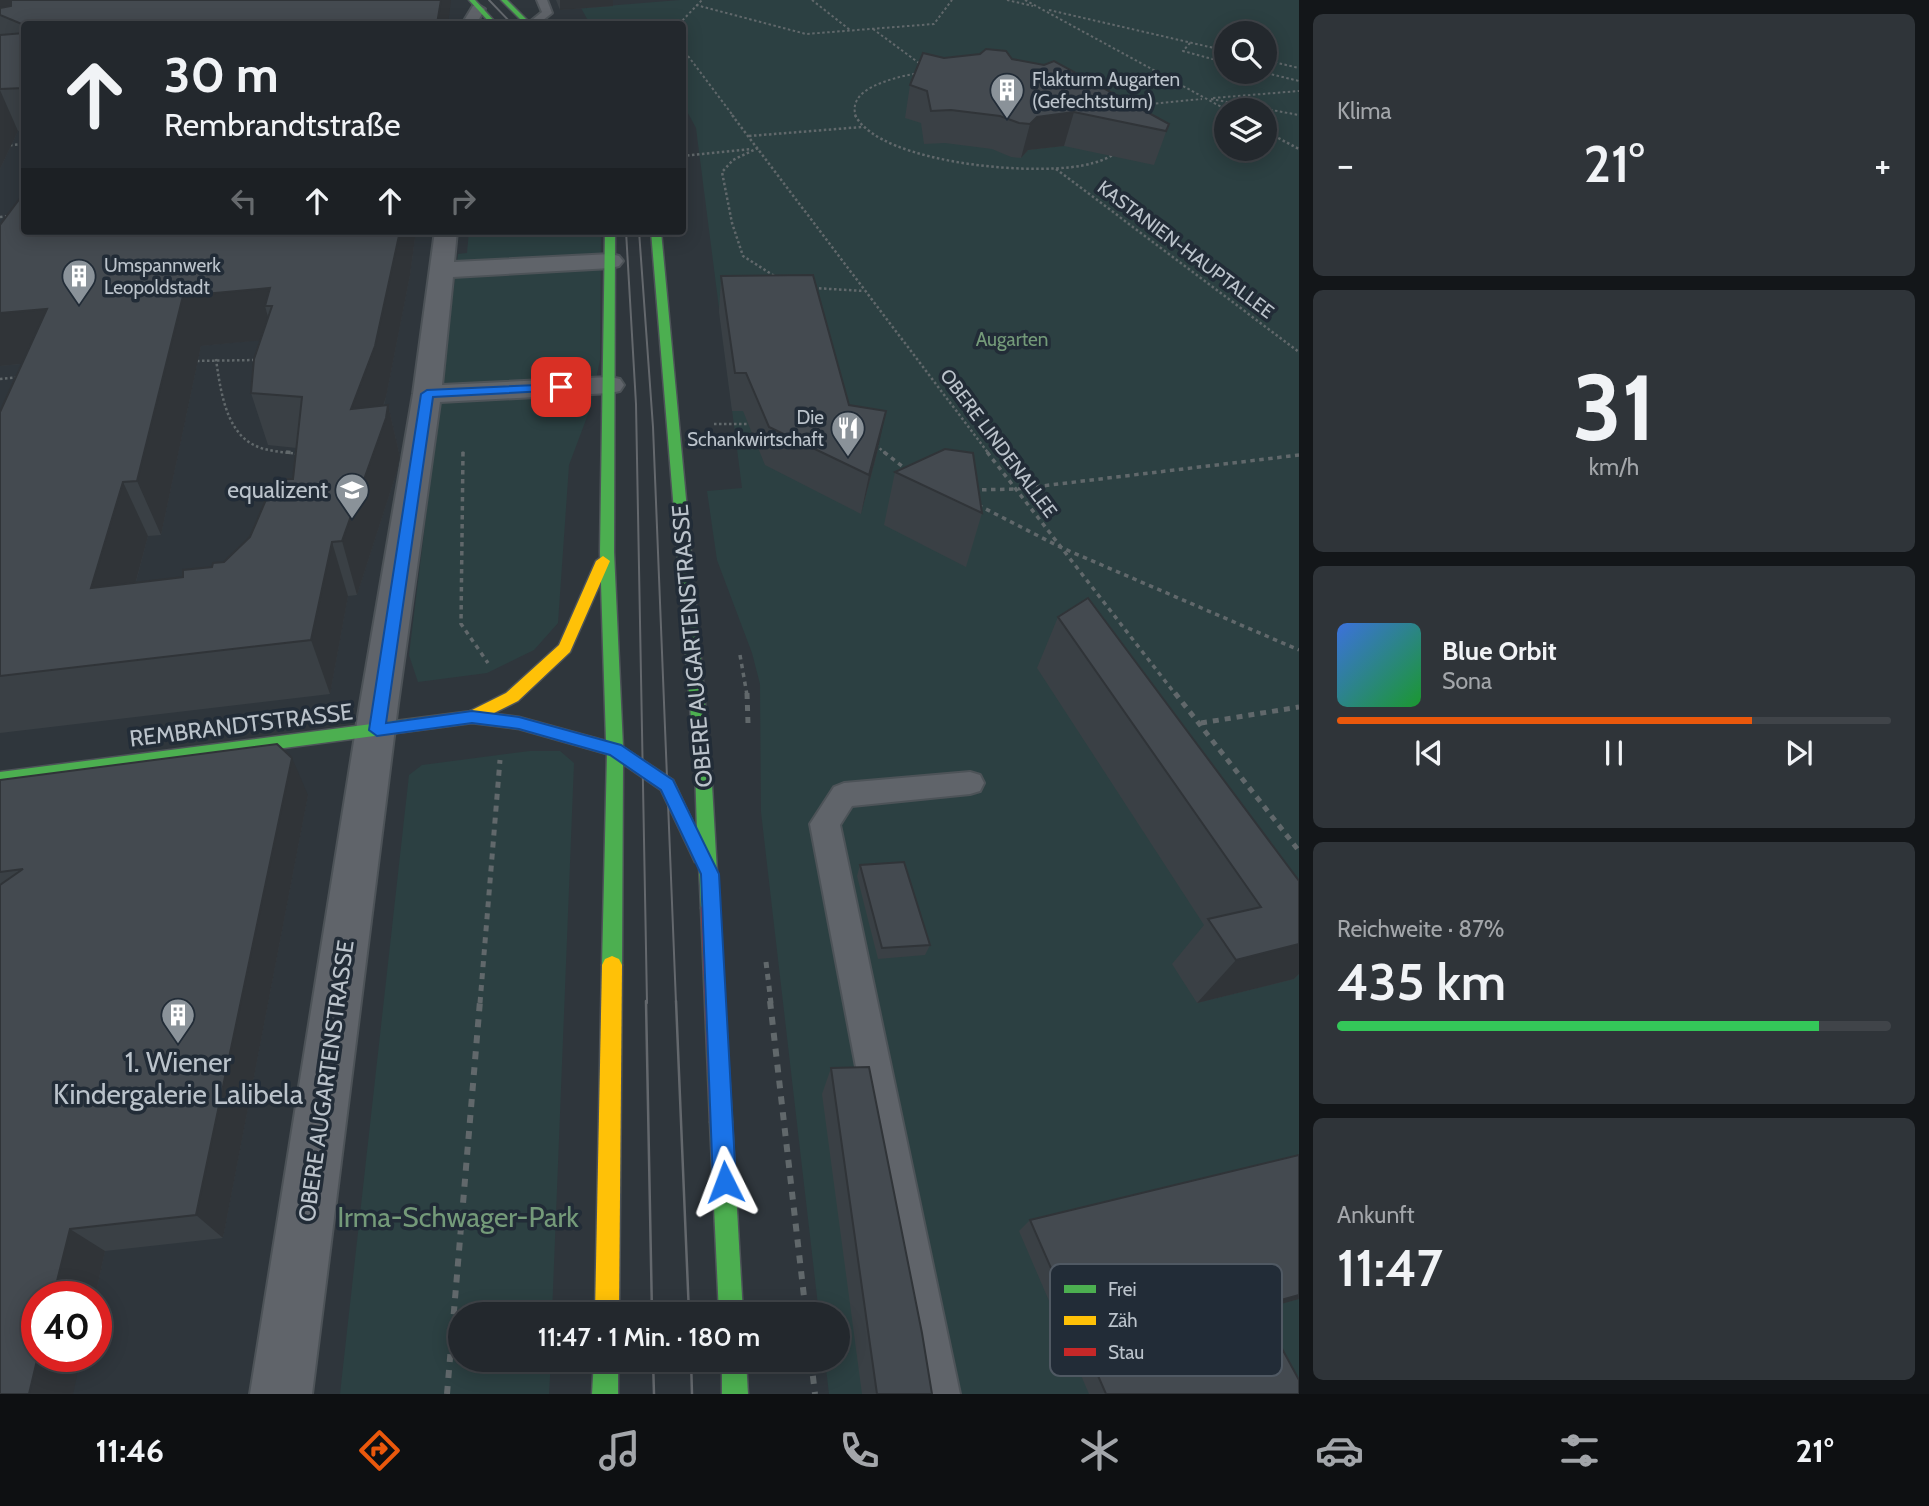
<!DOCTYPE html>
<html lang="de">
<meta charset="utf-8">
<style>
:root{--surface:#23282d;--page:#2f3439;--text:#f1f3f6;--muted:#a3a6aa;--line:#404449;--accent:#ea580c}
body{margin:0;font-family:Cabin,sans-serif;background:var(--page);color:var(--text);height:100vh;display:flex;flex-direction:column;font-size:26px;white-space:nowrap}
*{box-sizing:border-box;margin:0}
p{font-size:23px;color:var(--muted)}
.icon{flex:none;width:38px;height:38px;fill:none;stroke:currentColor;stroke-width:2;stroke-linecap:round;stroke-linejoin:round}
.map{position:relative;flex:1;overflow:hidden}
.details{display:flex;flex-direction:column;gap:14px;padding:14px;background:#131619;width:630px}
.details>*{flex:none}
.guide{position:absolute;left:21px;top:21px;width:665px;height:214px;border-radius:7px;box-shadow:0 4px 18px #0003,0 0 0 2px var(--line);background:#23282d;color:var(--text);overflow:hidden}
.controls{position:absolute;left:1214px;top:21px;display:grid;gap:14px}
.controls a{display:grid;place-items:center;width:63px;height:63px;border-radius:50%;background:var(--surface);box-shadow:0 4px 18px #0003,0 0 0 2px var(--line);font-size:35px}
.speed{position:absolute;left:21px;top:1281px;display:flex;gap:14px;font-size:35px;font-weight:700;text-align:center}
.speed>*{display:grid;place-content:center;width:91px;height:91px;border-radius:50%;background:var(--surface);box-shadow:0 4px 18px #0003,0 0 0 2px var(--line);line-height:1}
.speed .limit{border:10px solid #d22;background:#fff;color:#111}
.pin{position:absolute;display:grid;place-items:center;width:60px;height:60px;color:#fff;margin:-30px;border-radius:14px;box-shadow:0 4px 10px #0006}
.me{position:absolute;width:77px;margin:-38px;rotate:357deg;stroke-linejoin:round;filter:drop-shadow(0 0 5px #0008)}
.turn{display:flex;align-items:center;gap:24px;height:147px;padding:0 28px;font-size:32px}
.turn .icon{width:91px;height:91px;stroke-width:2.5}
.turn b{display:block;font-size:49px;line-height:60px}
.lanes{display:flex;align-items:center;height:66px;padding:0 28px;background:#0003;justify-content:center;gap:35px;direction:ltr}
.lanes .off{opacity:.35}
.big{font-size:52px;font-weight:600;line-height:1.1}
.details .card{flex:1;display:flex;flex-direction:column;justify-content:center;gap:10px;min-width:0;padding:0 24px;border-radius:10px;background:var(--page)}
.details .dial{align-items:center;gap:0}
.dial b{font-size:91px;line-height:1}
.song{display:flex;align-items:center;gap:21px}
.cover{width:84px;height:84px;border-radius:10px;background:linear-gradient(135deg,hsl(220 70% 55%),hsl(130 70% 35%))}
.played{height:7px;border-radius:4px;background:linear-gradient(90deg,var(--accent) 75%,var(--line) 75%)}
.keys{display:flex;justify-content:space-around;direction:ltr}
.heat{display:flex;justify-content:space-between;align-items:center;font-size:38px;direction:ltr}
.charge{height:10px;border-radius:5px;background:linear-gradient(90deg,#34c759 87%,var(--line) 0)}
.trip{position:absolute;left:448px;top:1302px;width:402px;height:70px;border-radius:35px;background:var(--surface);box-shadow:0 4px 18px #0003,0 0 0 2px var(--line);font-weight:600;line-height:70px;text-align:center}
.menu{display:flex;height:112px;justify-content:space-around;align-items:center;background:#0e1012;color:var(--muted)}
.menu .icon{width:49px;height:49px}
.menu .active{color:var(--accent)}
.menu b{font-size:32px;color:var(--text)}
main{display:flex;flex:1;min-height:0}
.map>svg:first-child{display:block}
</style>
<main>
<div class="map">
<svg width="1299" height="1394" viewBox="0 0 1299 1394">
<rect width="100%" height="100%" fill="#2f363c"/>
<!-- green -->
<g fill="#2c4042" fill-rule="evenodd">
<path d="M680,0h619v1394h-470l-4,-34h13v-46h-19l-58,-502 -1,-128 -8,-31 -35,-93 -10,-69 35,-3 -46,-360 -13,-24 -1,-80h-92l-9,-16zM1227,33h38v39h-38zM1227,110h38v39h-38z"/>
<path d="M469,231h132l-1,129 -10,49 -21,56 -11,158 -24,27 -47,23 -69,9 -9,-27 49,-401 9,-1z"/>
<path d="M530,751h30l14,12 -22,551h-92v46h91l-2,34h-209l69,-619 13,-10z"/>
</g>
<g fill="none" stroke-linecap="round" stroke-linejoin="round">
<!-- lane casing -->
<g stroke="#4d5358" stroke-width="4">
<g id="lane">
<path d="M537,0h10l5,13 -14,11h-11l15,-12z"/>
<path d="M970,772l10,3 4,8 -4,8 -10,3 -118,12 -12,19 120,569h-42l-108,-570 24,-37 10,-4z"/>
</g>
</g>
<!-- street casing -->
<g stroke="#4d5358" stroke-width="4">
<g id="street">
<path d="M478,5l7,4 -9,15h-14l11,-18z"/>
<path d="M435,231h22l-3,31 157,-8 8,2 4,5 -4,5 -8,2 -158,9 -11,108 168,-8 10,2 4,6 -4,6 -10,2 -170,9 -42,302 -86,690h-62l110,-690 53,-310z"/>
</g>
</g>
<!-- fast casing -->
<g stroke="#4d5358" stroke-width="3">
<g id="fast">
<path d="M469,0h6l22,24h-6z"/>
<path d="M501,0h6l24,24h-6z"/>
<path d="M605,231h10l-1,321 9,195 50,33 24,51 -2,-64 -44,-536h10l50,536 8,141 -2,6 -7,2 -7,-2 -2,-6 -2,-44 -4,-2 -34,-72 -38,-26 -1,201 -3,6 -7,3 -7,-3 -3,-6 5,-211 -88,-25 -47,-6 -472,63v-14l472,-61 47,6 87,24 -6,-189z"/>
<path d="M721,1111l8,3 3,8 11,192h-24l-9,-192 3,-8z"/>
<path d="M594,1360h24v34h-26z"/>
<path d="M722,1360h24l2,34h-26z"/>
</g>
</g>
<!-- slow casing -->
<g stroke="#4d5358" stroke-width="3">
<g id="slow">
<path d="M603,556l7,5 -40,91 -52,49 -40,20h-12l-2,-4 2,-4 40,-20 53,-48 37,-84z"/>
<path d="M612,956l7,3 3,6 -3,349h-24l7,-349 3,-6z"/>
</g>
</g>
<!-- jam casing -->
<g stroke="#4d5358" stroke-width="3">
<path id="jam" d="M710,900l7,2 2,6 13,214 -3,8 -8,3 -8,-3 -3,-8 -9,-214 2,-6z"/>
</g>
<!-- path-far4 -->
<g stroke="#61686b" stroke-width="2" stroke-dasharray="2.5 2.5" stroke-linecap="butt">
<path d="M812,0l38,30"/>
<path d="M1007,0l26,6"/>
<path d="M1025,0l202,110"/>
<path d="M696,5l110,29 128,-10 18,-24"/>
<path d="M1049,10l178,41"/>
<path d="M679,24l23,-24"/>
<path d="M873,29l50,37"/>
<path d="M1190,43l-7,8 44,12"/>
<path d="M682,48l52,69"/>
<path d="M1265,60l34,8"/>
<path d="M1262,72l37,9"/>
<path d="M1213,98l86,-7"/>
<path d="M1211,99l88,16"/>
<path d="M1131,106l71,-7"/>
<path d="M856,117c-5,-14 4,-24 16,-30 56,-28 153,-16 211,2 17,5 34,14 45,28"/>
</g>
<!-- path-far3 -->
<g stroke="#61686b" stroke-width="2.5" stroke-dasharray="2.5 2.5" stroke-linecap="butt">
<path d="M732,115l257,339"/>
<path d="M855,115c25,50 190,63 238,48 20,-5 30,-15 43,-30l-8,-18"/>
<path d="M1265,131l34,18"/>
<path d="M749,136l113,-9"/>
<path d="M0,146l24,-2"/>
<path d="M758,148l-25,12 -11,12 10,51 11,33 33,21"/>
<path d="M682,156l69,-7"/>
<path d="M1056,169l243,183"/>
<path d="M0,217l10,-1"/>
<path d="M814,288l50,3"/>
<path d="M216,359c4,28 9,70 36,85 14,8 33,8 49,10"/>
<path d="M192,361l65,-1"/>
<path d="M0,379l20,-2"/>
<path d="M714,424h40"/>
<path d="M876,445l10,9"/>
<path d="M463,454v-4"/>
</g>
<!-- path-far2 -->
<g stroke="#61686b" stroke-width="3.5" stroke-dasharray="4.5 4.5" stroke-linecap="butt">
<path d="M286,452l15,2"/>
<path d="M463,452l-2,172 27,39"/>
<path d="M884,452l23,18"/>
<path d="M987,452l189,243"/>
<path d="M973,490l44,-1 282,-34"/>
<path d="M978,505l82,42 239,103"/>
<path d="M740,655l7,40"/>
</g>
<!-- path-far1 -->
<g stroke="#61686b" stroke-width="5" stroke-dasharray="6 6" stroke-linecap="butt">
<path d="M747,693l1,30"/>
<path d="M1175,693l124,158"/>
<path d="M1201,723l98,-16"/>
<path d="M766,962l5,41"/>
<path d="M480,1003l20,-243"/>
</g>
<!-- path -->
<g stroke="#61686b" stroke-width="6" stroke-dasharray="8 8" stroke-linecap="butt">
<path d="M770,1001l36,313"/>
<path d="M811,1360l4,34"/>
<path d="M447,1394l33,-393"/>
</g>
<!-- lane -->
<use href="#lane" fill="#60646a" fill-rule="evenodd"/>
<!-- street -->
<use href="#street" fill="#60646a" fill-rule="evenodd"/>
<!-- fast -->
<use href="#fast" fill="#4caf50" fill-rule="evenodd"/>
<!-- slow -->
<use href="#slow" fill="#ffc107" fill-rule="evenodd"/>
<!-- jam -->
<use href="#jam" fill="#c62828" fill-rule="evenodd"/>
<!-- tram-far1 -->
<g stroke="#64686d" stroke-width="2">
<path d="M489,0l23,24"/>
<path d="M626,231l10,173 11,599"/>
<path d="M639,231l14,196 23,576"/>
</g>
<!-- tram -->
<g stroke="#64686d" stroke-width="2.5">
<path d="M646,1001l6,313"/>
<path d="M676,1001l13,313"/>
<path d="M653,1360l1,34"/>
<path d="M691,1360l1,34"/>
</g>
</g>
<!-- wall -->
<g fill="#3a4045" fill-rule="evenodd">
<path d="M0,0l24,24v106l-6,1 -18,38z"/>
<path d="M556,0h57v6l-53,4z"/>
<path d="M944,58l68,1 157,65 -15,41 -90,-19 -36,4 -7,8 -10,-1 -19,-8 -47,-6 -21,1 -3,-21 -16,-5 5,-33z"/>
<path d="M24,231h392l-6,44 -24,122 -2,8h4l12,52 -3,14 -40,124 -9,1 -18,98 -330,39v-321l22,-48 -22,2zM260,340l-9,53 17,52 29,3 -4,31 -21,16 -22,42 -26,25 -41,15 -47,5 12,-46 13,-1 40,-189z"/>
<path d="M721,276l128,129 29,44 -17,65 -96,-49 -22,-54h-11l-13,-99z"/>
<path d="M895,472l87,41 -16,54 -82,-42z"/>
<path d="M1058,617l241,264v93l-5,5 -97,24 -25,-39 32,-39 -167,-257z"/>
<path d="M0,780l308,15 -85,443 -118,13 -10,46h-58l-37,97z"/>
<path d="M860,865l70,80 -5,10 -47,4 -21,-83z"/>
<path d="M831,1068l101,326h-70l-40,-300z"/>
<path d="M1299,1155v144l-38,10 38,85h-210l-70,-163 11,-11z"/>
</g>
<!-- shaded-wall -->
<g fill="#303438">
<path d="M0,0h14l10,25 -24,-10z"/>
<path d="M441,0h10l-3,24h-11z"/>
<path d="M560,0h53v6l-53,4z"/>
<path d="M0,90l18,41 -18,38z"/>
<path d="M1074,112l-10,34 -36,4 -7,8 9,-34 7,-7z"/>
<path d="M400,231h16l-6,44 -24,122 -22,64 -13,-52z"/>
<path d="M270,288l-5,18 9,33 -73,7 -40,189 -24,-54 46,-185z"/>
<path d="M47,309l24,50 -71,7v-53z"/>
<path d="M388,405l12,52 -3,14 -40,124 -15,-54z"/>
<path d="M886,411l-8,38 -17,65 8,-39z"/>
<path d="M123,482l25,54 -28,105 -29,-53z"/>
<path d="M332,542l16,54 -18,98 -19,-54z"/>
<path d="M292,758l16,37 -85,443 -27,-23z"/>
<path d="M1299,944v30l-5,5 -97,24 39,-43z"/>
<path d="M70,1229l35,22 -10,46h-42z"/>
<path d="M1299,1295v4l-58,16 18,-9z"/>
<path d="M38,1356h43l-8,38h-44z"/>
</g>
<!-- building -->
<g fill="#444a50" stroke="#303438" stroke-width="2" fill-rule="evenodd">
<path d="M11,0h430l-4,24 -413,1 -24,-10v-7l11,-2z"/>
<path d="M24,33v55l-24,1v-54z"/>
<path d="M986,49l20,2 6,8 32,6 10,-4 115,63 -3,7 -92,-19 -37,5 -7,7 -11,-1 -19,-7 -49,-6 -20,1 -4,-20 -17,-6 13,-32 21,5 36,-4z"/>
<path d="M24,193v38h376l-25,115 -24,63 37,-4 -2,13 -44,123 -10,1 -21,98 -311,36v-264l47,-103 -47,4v-88zM270,288l-5,18h7l-18,53 -3,34 51,4 -9,82h-14l-7,16h-4l-18,42 -26,25 -11,1 -1,4 -29,3v7l-92,11 32,-106 14,-1 46,-185z"/>
<path d="M813,275l36,130 37,6 -17,64 -100,-48 -23,-54h-11l-14,-97z"/>
<path d="M945,449l28,4 9,60 -87,-41z"/>
<path d="M1088,598l211,283v63l-63,16 -28,-41 53,-12 -203,-290z"/>
<path d="M277,744l15,14 -96,457 -126,14 -17,68h-16v59h1l-9,38h-29v-509l23,-16 -23,3v-92z"/>
<path d="M904,862l26,83 -48,3 -22,-83z"/>
<path d="M869,1067l53,266 10,61h-55l-46,-326z"/>
<path d="M1299,1155v140l-40,11 40,74v14h-193l-76,-174z"/>
</g>
<!-- route -->
<path fill="#1a73e8" stroke="#114b97" stroke-width="2" d="M561,384l4,1v5l-132,7 -47,326 86,-12 47,6 102,28 52,35 46,94 17,308 -3,8 -8,3 -8,-3 -4,-8 -12,-308 -40,-84 -51,-35 -91,-26 -47,-6 -95,13 -8,-6 52,-336 6,-4z"/>
<!-- icons -->
<defs>
<g id="building-pin" transform="scale(1.75)"><path d="M0 17L-7.5 6A9.5 9.5 0 1 1 7.5 6Z" fill="#8a9299" stroke="#222c37"/><path d="M-4-6H4V6H1V3H-1V6H-4ZM-2.5-4.3h1.7v1.8h-1.7ZM.8-4.3h1.7v1.8H.8ZM-2.5-1h1.7V.8h-1.7ZM.8-1h1.7V.8H.8Z" fill="#fff"/></g>
<g id="restaurant-pin" transform="scale(1.75)"><path d="M0 17L-7.5 6A9.5 9.5 0 1 1 7.5 6Z" fill="#8a9299" stroke="#222c37"/><path d="M-5-6h1v4h1v-4h1v4h1v-4h1v5L-1.5 .5V6h-2V.5L-5-1ZM5-6V6H3V1.5H1.5Q1.5-4 5-6Z" fill="#fff"/></g>
<g id="university-pin" transform="scale(1.75)"><path d="M0 17L-7.5 6A9.5 9.5 0 1 1 7.5 6Z" fill="#8a9299" stroke="#222c37"/><path d="M0-5L7-2L0 1L-7-2ZM-4 1L0 2.5L4 1V4Q0 6-4 4Z" fill="#fff"/></g>
</defs>
<g fill-rule="evenodd">
<use href="#building-pin" x="1007" y="90"/>
<use href="#building-pin" x="79" y="276"/>
<use href="#restaurant-pin" x="848" y="428"/>
<use href="#university-pin" x="352" y="490"/>
<use href="#building-pin" x="178" y="1015"/>
</g>
<g text-anchor="middle" stroke-width="7" stroke-linejoin="round" paint-order="stroke">
<!-- far-poi labels -->
<g font-size="19" fill="#bbc3cb" stroke="#222c37" text-anchor="start">
<text x="1032" y="86">Flakturm Augarten<tspan x="1032" dy="22">(Gefechtsturm)</tspan></text>
<text x="104" y="272">Umspannwerk<tspan x="104" dy="22">Leopoldstadt</tspan></text>
<text x="824" y="424" text-anchor="end">Die<tspan x="824" dy="22">Schankwirtschaft</tspan></text>
</g>
<!-- far-street labels -->
<g font-size="19" fill="#bbc3cb" stroke="#222c37">
<text transform="translate(1186 249) rotate(37)" y="7">KASTANIEN-HAUPTALLEE</text>
<text transform="translate(999 443) rotate(53)" y="7">OBERE LINDENALLEE</text>
</g>
<!-- far-park labels -->
<g font-size="19" fill="#749a79" stroke="#222c37">
<text x="1012" y="346">Augarten</text>
</g>
<!-- poi labels -->
<g font-size="23" fill="#bbc3cb" stroke="#222c37" text-anchor="end">
<text x="328" y="498">equalizent</text>
</g>
<!-- street labels -->
<g font-size="23" fill="#bbc3cb" stroke="#222c37">
<text transform="translate(692 646) rotate(-95)" y="8">OBERE AUGARTENSTRASSE</text>
<text transform="translate(241 725) rotate(-7)" y="8">REMBRANDTSTRASSE</text>
<text transform="translate(326 1081) rotate(-82)" y="8">OBERE AUGARTENSTRASSE</text>
</g>
<!-- near-poi labels -->
<g font-size="28" fill="#bbc3cb" stroke="#222c37">
<text x="178" y="1072">1. Wiener<tspan x="178" dy="32">Kindergalerie Lalibela</tspan></text>
</g>
<!-- near-park labels -->
<g font-size="28" fill="#749a79" stroke="#222c37">
<text x="458" y="1227">Irma-Schwager-Park</text>
</g>
</g>
<!-- legend -->
<rect x="1050" y="1264" width="232" height="112" rx="10" fill="#222c37" stroke="#505963" stroke-width="2"/>
<rect x="1064" y="1285" width="32" height="8" fill="#4caf50"/>
<rect x="1064" y="1316" width="32" height="9" fill="#ffc107"/>
<rect x="1064" y="1348" width="32" height="8" fill="#c62828"/>
<g font-size="19" fill="#bbc3cb">
<text x="1108" y="1296">Frei</text>
<text x="1108" y="1327">Zäh</text>
<text x="1108" y="1359">Stau</text>
</g>
</svg>
<div class="controls">
<a><svg class="icon" aria-label="search" viewBox="0 0 24 24"><circle cx="10" cy="10" r="6"/><path d="M15 15l6 6"/></svg></a>
<a><svg class="icon" aria-label="layers" viewBox="0 0 24 24"><path d="M12 4l9 5-9 5-9-5zM3 14l9 5 9-5"/></svg></a>
</div>
<div class="speed"><div class="limit">40</div></div>
<div class="pin" style="left:561px;top:387px;background:#d93025"><svg class="icon" aria-label="arrive" viewBox="0 0 24 24"><path d="M6 21V4h12l-3 4 3 4H6"/></svg></div>
<svg class="me" style="left:725px;top:1182px" viewBox="-20 -20 40 40"><path d="M0-17L14 15 0 8-14 15z" fill="#1a73e8" stroke="#fff" stroke-width="4"/></svg>
<div class="trip">11:47 · 1 Min. · 180 m</div>
<div class="guide">
<div class="turn"><svg class="icon" aria-label="ahead" viewBox="0 0 24 24"><path d="M12 20V5M6 11l6-6 6 6"/></svg><div><b>30 m</b>Rembrandtstraße</div></div>
<div class="lanes"><svg class="icon off" aria-label="left" viewBox="0 0 24 24"><path d="M17 20v-9H6M10 6l-5 5 5 5"/></svg><svg class="icon" aria-label="ahead" viewBox="0 0 24 24"><path d="M12 20V5M6 11l6-6 6 6"/></svg><svg class="icon" aria-label="ahead" viewBox="0 0 24 24"><path d="M12 20V5M6 11l6-6 6 6"/></svg><svg class="icon off" aria-label="right" viewBox="0 0 24 24"><path d="M7 20v-9h11M14 6l5 5-5 5"/></svg></div>
</div>
</div>
<section class="details">
<div class="card"><p>Klima</p>
<div class="heat"><a>−</a><b class="big">21°</b><a>+</a></div>
</div>
<div class="card dial"><b>31</b><p>km/h</p></div>
<div class="card">
<div class="song"><i class="cover"></i><div><b>Blue Orbit</b><p>Sona</p></div></div>
<div class="played"></div>
<div class="keys"><svg class="icon" aria-label="previous" viewBox="0 0 24 24"><path d="M18 5L8 12l10 7zM5 5v14"/></svg><svg class="icon" aria-label="pause" viewBox="0 0 24 24"><path d="M8 5v14M16 5v14"/></svg><svg class="icon" aria-label="next" viewBox="0 0 24 24"><path d="M6 5l10 7-10 7zM19 5v14"/></svg></div>
</div>
<div class="card"><p>Reichweite · 87%</p><b class="big">435 km</b><div class="charge"></div></div>
<div class="card"><p>Ankunft</p><b class="big">11:47</b></div>
</section>
</main>
<nav class="menu">
<b>11:46</b>
<svg class="icon active" aria-label="directions" viewBox="0 0 24 24"><path d="M12 3l9 9-9 9-9-9zM9 14v-3h6M13 9l2 2-2 2"/></svg>
<svg class="icon" aria-label="music" viewBox="0 0 24 24"><path d="M9 18V5l10-2v13"/><circle cx="6" cy="18" r="3"/><circle cx="16" cy="16" r="3"/></svg>
<svg class="icon" aria-label="phone" viewBox="0 0 24 24"><path d="M5 4h4l2 5-3 2q2 4 5 5l2-3 5 2v4C11 20 4 13 5 4z"/></svg>
<svg class="icon" aria-label="climate" viewBox="0 0 24 24"><path d="M12 3v18M4 7l16 10M4 17L20 7"/></svg>
<svg class="icon" aria-label="car" viewBox="0 0 24 24"><path d="M5 17H2v-5l4-1 3-4h7l3 4 3 1v5h-3M9 17h6M6 11h13"/><circle cx="7" cy="17" r="2"/><circle cx="17" cy="17" r="2"/></svg>
<svg class="icon" aria-label="filters" viewBox="0 0 24 24"><path d="M4 7h16M4 17h16"/><circle cx="9" cy="7" r="2"/><circle cx="15" cy="17" r="2"/></svg>
<b>21°</b>
</nav>
